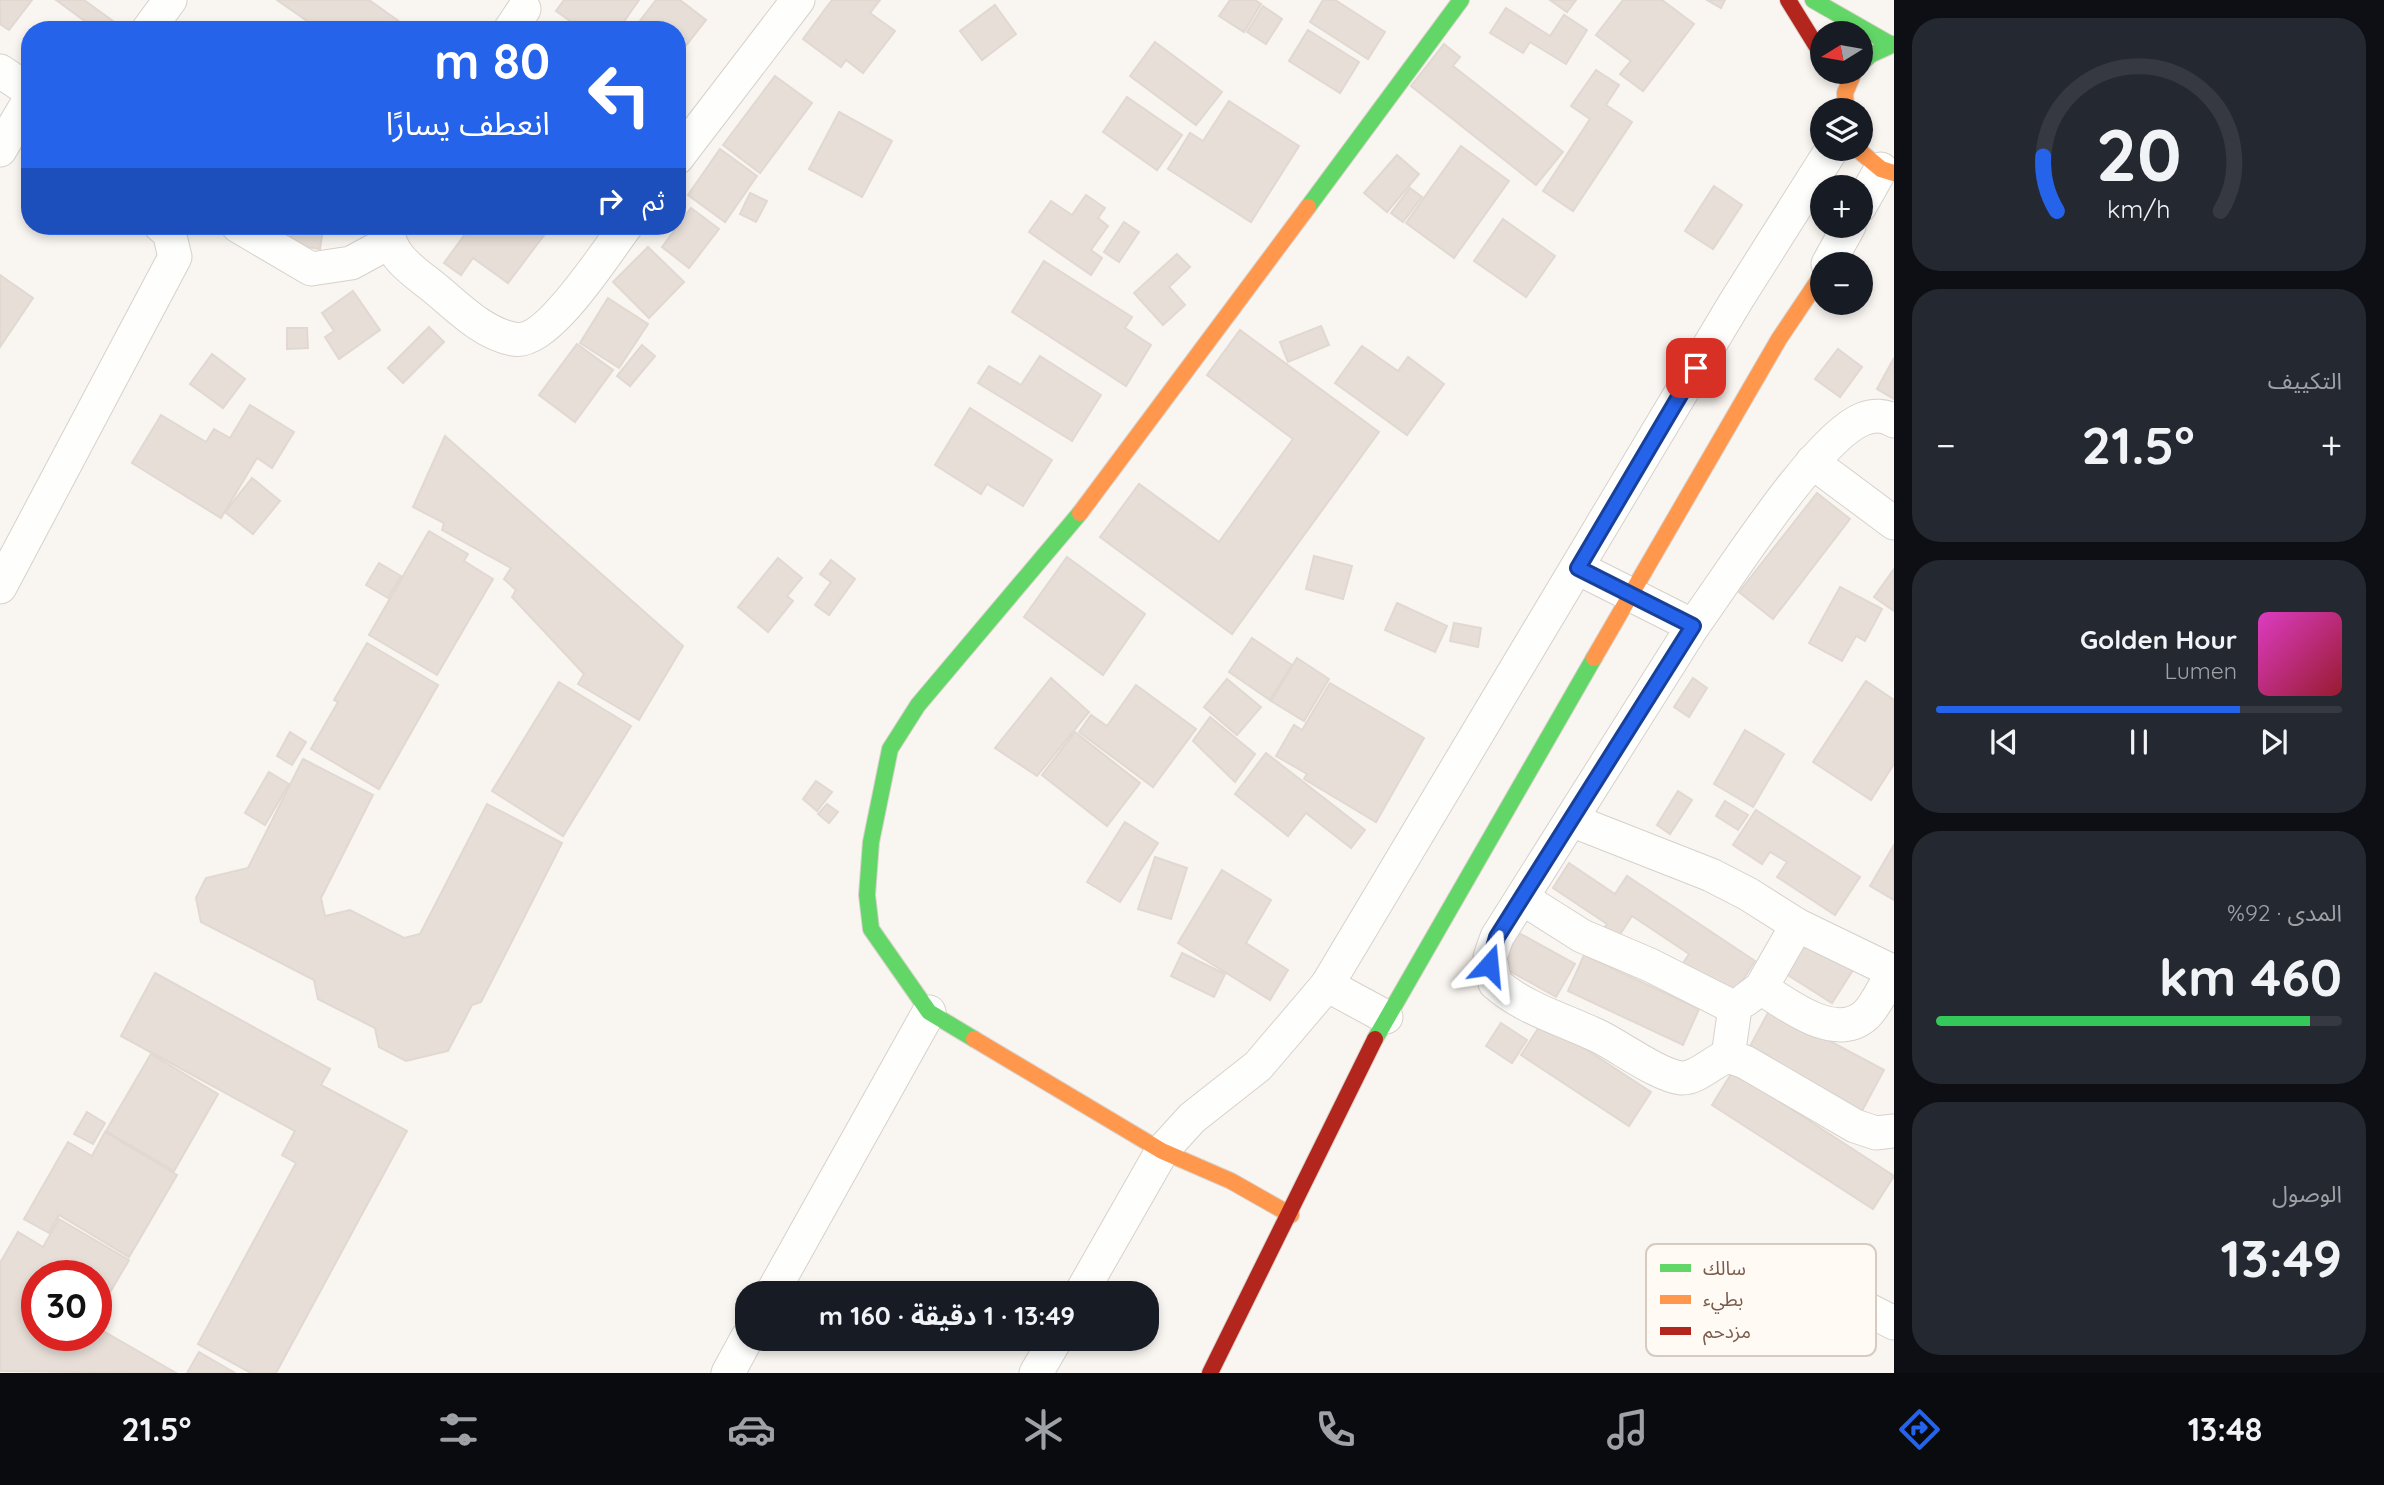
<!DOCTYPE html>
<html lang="ar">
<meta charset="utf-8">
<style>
:root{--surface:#171b24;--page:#242831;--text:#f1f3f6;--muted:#9ea1a6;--line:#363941;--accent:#2563eb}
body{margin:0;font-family:Quicksand,"Noto Sans Arabic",sans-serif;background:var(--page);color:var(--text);direction:rtl;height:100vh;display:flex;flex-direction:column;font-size:26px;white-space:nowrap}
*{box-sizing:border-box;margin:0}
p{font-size:23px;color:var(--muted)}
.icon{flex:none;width:38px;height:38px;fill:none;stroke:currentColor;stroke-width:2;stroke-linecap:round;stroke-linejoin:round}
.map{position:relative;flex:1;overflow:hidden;direction:ltr}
.sheet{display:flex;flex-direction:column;gap:18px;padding:18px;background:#0d0f14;width:490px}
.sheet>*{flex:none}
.guide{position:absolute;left:21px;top:21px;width:665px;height:214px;border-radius:28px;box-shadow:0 4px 10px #0003;direction:rtl;background:#2563eb;color:#fff;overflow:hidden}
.needle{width:46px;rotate:259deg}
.tools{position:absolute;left:1810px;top:21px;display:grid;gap:14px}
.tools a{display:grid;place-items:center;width:63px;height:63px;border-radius:50%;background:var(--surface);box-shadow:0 4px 10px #0003;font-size:35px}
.speed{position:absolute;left:21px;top:1260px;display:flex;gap:14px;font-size:35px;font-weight:700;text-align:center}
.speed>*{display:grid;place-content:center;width:91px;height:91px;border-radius:50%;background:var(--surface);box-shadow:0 4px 10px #0003;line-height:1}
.speed .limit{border:10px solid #d22;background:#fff;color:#111}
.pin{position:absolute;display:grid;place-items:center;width:60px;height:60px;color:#fff;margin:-30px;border-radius:14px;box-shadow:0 4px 10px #0006}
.me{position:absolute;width:77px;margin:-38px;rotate:18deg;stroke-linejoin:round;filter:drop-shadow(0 0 5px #0008)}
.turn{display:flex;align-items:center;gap:24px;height:147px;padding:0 21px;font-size:32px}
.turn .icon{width:91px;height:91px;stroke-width:2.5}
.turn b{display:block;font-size:49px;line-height:60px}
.then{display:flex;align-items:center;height:66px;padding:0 21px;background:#0003;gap:14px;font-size:26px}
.big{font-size:52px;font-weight:700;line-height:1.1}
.sheet .card{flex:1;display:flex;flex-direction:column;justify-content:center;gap:10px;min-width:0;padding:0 24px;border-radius:28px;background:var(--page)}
.sheet .dial{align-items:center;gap:0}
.dial svg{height:182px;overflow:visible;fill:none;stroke:var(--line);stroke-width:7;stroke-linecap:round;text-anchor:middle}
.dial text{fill:var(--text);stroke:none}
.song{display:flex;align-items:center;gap:21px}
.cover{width:84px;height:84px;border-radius:10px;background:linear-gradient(135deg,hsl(310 70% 55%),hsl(350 70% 35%))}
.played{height:7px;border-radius:4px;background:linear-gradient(90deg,var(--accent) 75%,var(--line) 75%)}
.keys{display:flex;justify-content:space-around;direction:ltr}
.heat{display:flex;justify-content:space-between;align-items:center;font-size:38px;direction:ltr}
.charge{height:10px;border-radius:5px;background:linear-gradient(90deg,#34c759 92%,var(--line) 0)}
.trip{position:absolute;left:735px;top:1281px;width:424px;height:70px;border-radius:28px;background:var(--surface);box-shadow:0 4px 10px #0003;font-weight:700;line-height:70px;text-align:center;direction:rtl}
.dock{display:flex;height:112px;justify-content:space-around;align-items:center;background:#090b0e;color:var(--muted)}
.dock .icon{width:49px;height:49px}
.dock .current{color:var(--accent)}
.dock b{font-size:32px;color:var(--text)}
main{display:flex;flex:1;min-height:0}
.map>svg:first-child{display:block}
</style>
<main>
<section class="sheet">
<div class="card dial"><svg viewBox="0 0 100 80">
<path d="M14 69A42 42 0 1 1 86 69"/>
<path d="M14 69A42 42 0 0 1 8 45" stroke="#2563eb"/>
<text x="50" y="56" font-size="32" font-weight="700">20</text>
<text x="50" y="72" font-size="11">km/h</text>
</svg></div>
<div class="card"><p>التكييف</p>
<div class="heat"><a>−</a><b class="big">21.5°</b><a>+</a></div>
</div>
<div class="card">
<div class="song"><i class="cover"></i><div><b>Golden Hour</b><p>Lumen</p></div></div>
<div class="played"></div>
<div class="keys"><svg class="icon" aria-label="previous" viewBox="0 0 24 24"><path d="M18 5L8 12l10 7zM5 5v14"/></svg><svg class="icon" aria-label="pause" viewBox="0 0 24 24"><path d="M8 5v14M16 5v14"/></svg><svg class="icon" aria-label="next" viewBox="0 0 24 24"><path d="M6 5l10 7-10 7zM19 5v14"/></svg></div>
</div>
<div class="card"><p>المدى · 92%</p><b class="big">460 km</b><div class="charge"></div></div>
<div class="card"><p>الوصول</p><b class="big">13:49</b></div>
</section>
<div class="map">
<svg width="1894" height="1373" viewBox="0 0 1894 1373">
<rect width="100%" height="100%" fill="#f9f5f0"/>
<!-- building -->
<g fill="#e6ded7" stroke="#e2d8d2" stroke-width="2">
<path d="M0,0h32l-23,30 -9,-6z"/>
<path d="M56,0h28l33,24 -4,6h-16z"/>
<path d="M277,0h92l31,22 -5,8h-75z"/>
<path d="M564,0h75l-21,30h-35l-27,-19z"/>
<path d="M656,0h24l26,20 -29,37v-27h-44z"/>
<path d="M832,0h48l-10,13 25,18 -32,42 -17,-13 -5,7 -38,-28z"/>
<path d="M1230,0h25l6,4 -17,28 -25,-16z"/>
<path d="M1323,0h12l50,32 -17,27 -58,-37z"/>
<path d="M1550,0h26l-9,12z"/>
<path d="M1623,0h39l32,24 -51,67 -23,-17 11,-13 -35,-26z"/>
<path d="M1707,0h18l-4,8z"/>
<path d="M995,5l21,29 -34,26 -22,-29z"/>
<path d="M1263,6l19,13 -16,25 -19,-12z"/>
<path d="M1506,8l44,28 14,-21 23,15 -21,34 -36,-22 -7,11 -33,-20z"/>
<path d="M1308,30l51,32 -19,31 -51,-32z"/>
<path d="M1155,42l67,50 -26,33 -66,-49z"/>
<path d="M1444,44l16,13 -7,9 110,86 -27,33 -125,-99z"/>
<path d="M1596,70l23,15 -13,20 26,17 -59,89 -30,-20 47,-72 -19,-13z"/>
<path d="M775,76l37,27 -52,70 -37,-28z"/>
<path d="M1127,97l55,38 -25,35 -54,-38z"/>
<path d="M1229,101l70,45 -48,76 -83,-53 22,-36 13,8z"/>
<path d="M839,112l53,29 -30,56 -53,-28z"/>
<path d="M1461,146l48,35 -55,77 -48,-35z"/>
<path d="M720,149l37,27 -32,46 -37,-27z"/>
<path d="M1397,155l22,19 -32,38 -23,-19z"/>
<path d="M1714,186l28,19 -29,44 -28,-18z"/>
<path d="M1410,188l12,9 -19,25 -12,-9z"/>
<path d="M750,193l17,8 -11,21 -16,-8z"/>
<path d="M1086,195l19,13 -7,10 10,8 -17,24 11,8 -11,17 -62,-43 22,-31 21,14z"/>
<path d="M691,208l28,21 -30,39 -27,-21z"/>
<path d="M1503,219l52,37 -29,41 -52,-36z"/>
<path d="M1124,222l15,10 -20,30 -15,-10z"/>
<path d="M292,226l31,3 -3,20 -30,-5z"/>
<path d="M471,226h80l-43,57 -35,-25 -12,17 -17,-12z"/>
<path d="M648,247l36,35 -35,36 -36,-36z"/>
<path d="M1177,254l13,13 -21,20 16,18 -22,20 -29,-32z"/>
<path d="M1044,261l88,56 -7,11 26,17 -25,41 -114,-74z"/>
<path d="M0,275l33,23 -33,49z"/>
<path d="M353,291l27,39 -41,29 -14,-22 9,-6 -12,-18z"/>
<path d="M608,298l40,26 -29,44 -39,-25z"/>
<path d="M1321,326l8,19 -41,17 -8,-20z"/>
<path d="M429,327l15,15 -41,41 -15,-15z"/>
<path d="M287,328h20l1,20 -21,1z"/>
<path d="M1240,330l139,102 -147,202 -132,-97 39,-53 80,58 74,-103 -86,-64z"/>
<path d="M577,344l36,26 -38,52 -36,-27z"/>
<path d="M642,345l13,11 -25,30 -13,-10z"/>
<path d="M1362,346l36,25 10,-14 36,27 -37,51 -72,-52z"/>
<path d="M1838,349l24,18 -22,30 -25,-18z"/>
<path d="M212,354l33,25 -22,29 -33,-24z"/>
<path d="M1040,356l61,39 -29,46 -94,-58 11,-17 32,19z"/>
<path d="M1894,358v41l-17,-10z"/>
<path d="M250,405l44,27 -22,36 -15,-10 -36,60 -89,-55 29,-48 45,27 8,-13 16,9z"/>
<path d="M970,408l82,52 -29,46 -36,-22 -6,10 -46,-29z"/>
<path d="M445,436l238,210 -44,74 -61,-36 6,-10 -72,-77 4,-7 -12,-11 7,-11 -69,-38 2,-7 -31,-16z"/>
<path d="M252,478l28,23 -27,33 -28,-22z"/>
<path d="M1817,493l33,26 -77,100 -34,-27z"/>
<path d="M429,531l39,23 -4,7 29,18 -56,96 -68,-40z"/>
<path d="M1314,556l38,10 -9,33 -37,-10z"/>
<path d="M1067,557l78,57 -42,61 -79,-58z"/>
<path d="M778,558l24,20 -15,18 6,5 -25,31 -30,-25z"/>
<path d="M831,560l24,19 -26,36 -14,-10 16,-23 -11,-8z"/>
<path d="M379,563l22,13 -13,22 -22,-13z"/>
<path d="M1894,569v42l-20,-14z"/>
<path d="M1840,587l42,22 -17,32 -9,-5 -14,25 -33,-18z"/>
<path d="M1397,603l50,23 -12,26 -50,-22z"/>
<path d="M1454,623l27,5 -3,19 -28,-6z"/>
<path d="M1252,638l40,27 -22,35 -41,-28z"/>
<path d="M367,643l71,42 -59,104 -68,-40 27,-47 -4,-2z"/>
<path d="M1297,658l32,21 -25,42 -33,-20z"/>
<path d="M1051,678l38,34 -52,64 -42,-28z"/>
<path d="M1693,678l14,10 -18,29 -15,-10z"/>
<path d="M1227,679l34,28 -24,28 -33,-28z"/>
<path d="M1866,681l28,19v64l-23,36 -58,-38z"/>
<path d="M559,682l72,44 -68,110 -71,-45z"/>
<path d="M1330,683l94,55 -48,84 -72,-43 3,-5 -31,-18 18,-31 8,5z"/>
<path d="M1136,685l60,44 -43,58 -74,-55 12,-17 16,11z"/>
<path d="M1210,717l45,37 -20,28 -42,-41z"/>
<path d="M1745,730l39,24 -31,53 -39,-23z"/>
<path d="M290,732l16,10 -14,23 -15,-9z"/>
<path d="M1075,732l65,51 -33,43 -65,-51z"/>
<path d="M1266,753l99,77 -14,18 -45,-35 -18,23 -53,-42z"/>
<path d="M303,759l70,36 -52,103 4,18 25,-6 54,28 16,-4 67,-130 75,39 -81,159 -9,3 -24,46 -42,10 -27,-14 -4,-19 -57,-29 -4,-19 -113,-58 -5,-24 10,-20 42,-10z"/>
<path d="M269,772l20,12 -24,41 -20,-12z"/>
<path d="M816,781l16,11 -15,19 -14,-12z"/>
<path d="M1678,791l14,9 -22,34 -13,-9z"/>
<path d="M1725,801l23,14 -10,15 -22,-14z"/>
<path d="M827,804l11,8 -9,11 -11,-9z"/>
<path d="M1756,810l104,67 -25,38 -58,-38 10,-15 -17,-10 -8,12 -29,-19z"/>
<path d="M1125,822l33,21 -38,59 -33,-20z"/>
<path d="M1894,845v55l-24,-14z"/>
<path d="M1155,857l32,11 -16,51 -33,-10z"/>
<path d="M1569,863l46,31 12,-18 128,85 -24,37 -49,-33 7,-11 -57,-38 -19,29 -14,-10 8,-11 -54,-36z"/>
<path d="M1222,870l49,30 -25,43 42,27 -18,30 -92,-57z"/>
<path d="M1798,930l57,37 -23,36 -57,-36z"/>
<path d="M1519,933l56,31 -19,33 -55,-31z"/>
<path d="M1182,953l43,21 -11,23 -43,-21z"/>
<path d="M1584,955l115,54 -16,36 -115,-54z"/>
<path d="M155,973l175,96 -9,16 86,46 -131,242h-25l-53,-29 98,-181 -14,-8 13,-24 -174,-95z"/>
<path d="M1770,1009l114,61 -22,41 -114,-61z"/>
<path d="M1543,1021l108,71 -22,34 -108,-71z"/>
<path d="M1501,1023l26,17 -15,23 -26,-17z"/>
<path d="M151,1054l67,40 -44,77 -68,-40z"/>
<path d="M1733,1071l161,105 -21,33 -161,-104z"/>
<path d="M87,1112l18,11 -12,21 -19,-10z"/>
<path d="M105,1132l72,43 -48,82 -70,-42 -10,18 -25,-14 44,-77 24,14z"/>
<path d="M59,1219l70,41 -33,56v-40h-59v59h59v-8l80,46 -176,-2v-108l18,-31 25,15z"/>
<path d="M199,1352l36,21h-48z"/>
</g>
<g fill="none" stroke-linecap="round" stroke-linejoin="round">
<!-- street casing -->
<g stroke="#d7d1cb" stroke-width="35">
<g id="street">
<path d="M148,30l22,-30"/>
<path d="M510,30l14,-21"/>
<path d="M0,71l30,20"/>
<path d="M0,150l30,-51"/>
<path d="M677,158l121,-158"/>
<path d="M1860,206l21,-37"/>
<path d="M238,226l73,43 40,-6 37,-20"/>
<path d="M387,226c2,32 27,45 50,64 23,19 46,43 76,49 34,8 93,-87 113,-113"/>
<path d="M1828,264l21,-38"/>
<path d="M1812,462l82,61"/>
<path d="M1578,568l115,58c33,-45 123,-189 170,-207 10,-4 22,-4 31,2"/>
<path d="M0,587l175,-330 -6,-25 -8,-6"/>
<path d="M1693,626l-196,311 -7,20 5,26c29,26 70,37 105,54 22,11 58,38 81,41 16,1 32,-17 47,-22l17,6 110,64 21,7 18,-2"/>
<path d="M1571,820l140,55 37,19 49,31 97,47"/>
<path d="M1522,898l60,38 68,29 85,43 -7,48"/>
<path d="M1327,985l409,-684 96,-152"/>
<path d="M1761,988c26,16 74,55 105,27 11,-11 18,-29 27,-42"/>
<path d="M1745,1000l16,-12 36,-63"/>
<path d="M1790,1270l104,53"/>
<path d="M772,1293l157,-281"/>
<path d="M1081,1293l81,-142 30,-33 66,-52 69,-81 59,32"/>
<path d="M728,1373l19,-35"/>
<path d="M1036,1373l20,-34"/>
</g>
</g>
<!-- fast casing -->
<g stroke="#d9d2cb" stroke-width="18">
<g id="fast">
<path d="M1813,0l77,44"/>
<path d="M1860,65l10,-10 24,-11"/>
<path d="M1308,207l153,-207"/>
<path d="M974,1039l-45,-27 -58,-83 -4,-34 4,-53 19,-93 28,-44 162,-192"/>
<path d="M1375,1039l219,-381"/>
</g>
</g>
<!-- slow casing -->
<g stroke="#d9d2cb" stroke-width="18">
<g id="slow">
<path d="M1846,110l-1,-17 9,-21"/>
<path d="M1857,149l24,20 13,4"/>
<path d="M1080,513l228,-306"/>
<path d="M1594,658l185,-319 43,-64"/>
<path d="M974,1039l188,112 69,30 60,34"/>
</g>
</g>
<!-- jam casing -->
<g stroke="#d9d2cb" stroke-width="18">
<g id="jam">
<path d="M1788,0l34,55"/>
<path d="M1210,1373l165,-334"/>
</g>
</g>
<!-- street -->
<use href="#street" stroke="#fefefd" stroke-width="33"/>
<!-- fast -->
<use href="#fast" stroke="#63d668" stroke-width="16"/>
<!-- slow -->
<use href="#slow" stroke="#ff974d" stroke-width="16"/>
<!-- jam -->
<use href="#jam" stroke="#b3261e" stroke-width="16"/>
</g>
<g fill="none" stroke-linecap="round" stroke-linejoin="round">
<!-- route casing -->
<g stroke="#184099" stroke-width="18">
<path id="route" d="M1489,965l8,-28 196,-311 -115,-58 118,-200"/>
</g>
<!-- route -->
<use href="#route" stroke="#2563eb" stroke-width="12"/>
</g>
<!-- legend -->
<rect x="1646" y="1244" width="230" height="112" rx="10" fill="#fffaf3" stroke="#d7cbc1" stroke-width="2"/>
<rect x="1660" y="1264" width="31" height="8" fill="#63d668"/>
<rect x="1660" y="1295" width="31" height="9" fill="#ff974d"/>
<rect x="1660" y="1327" width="31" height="8" fill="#b3261e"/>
<g font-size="19" fill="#7a5c4d">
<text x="1703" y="1275">سالك</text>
<text x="1703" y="1306">بطيء</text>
<text x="1703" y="1338">مزدحم</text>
</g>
</svg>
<div class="tools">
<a><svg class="needle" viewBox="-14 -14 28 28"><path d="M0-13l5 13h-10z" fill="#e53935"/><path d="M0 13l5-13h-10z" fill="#9ea1a6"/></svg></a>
<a><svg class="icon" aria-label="layers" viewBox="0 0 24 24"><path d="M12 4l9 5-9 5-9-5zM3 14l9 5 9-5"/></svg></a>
<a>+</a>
<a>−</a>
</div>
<div class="speed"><div class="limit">30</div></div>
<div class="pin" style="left:1696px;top:368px;background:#d93025"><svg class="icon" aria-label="arrive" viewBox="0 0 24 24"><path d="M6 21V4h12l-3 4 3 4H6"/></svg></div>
<svg class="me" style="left:1489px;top:965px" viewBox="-20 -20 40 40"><path d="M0-17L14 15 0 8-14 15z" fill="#2563eb" stroke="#fff" stroke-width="4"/></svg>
<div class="trip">13:49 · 1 دقيقة · 160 m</div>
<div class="guide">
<div class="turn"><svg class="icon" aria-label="left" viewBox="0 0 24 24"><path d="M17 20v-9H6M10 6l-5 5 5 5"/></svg><div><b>80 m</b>انعطف يسارًا</div></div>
<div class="then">ثم<svg class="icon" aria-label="right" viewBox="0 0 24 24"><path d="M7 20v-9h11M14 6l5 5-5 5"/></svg></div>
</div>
</div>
</main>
<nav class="dock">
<b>13:48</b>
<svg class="icon current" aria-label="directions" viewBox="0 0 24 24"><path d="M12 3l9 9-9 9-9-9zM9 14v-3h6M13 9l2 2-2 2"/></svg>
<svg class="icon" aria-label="music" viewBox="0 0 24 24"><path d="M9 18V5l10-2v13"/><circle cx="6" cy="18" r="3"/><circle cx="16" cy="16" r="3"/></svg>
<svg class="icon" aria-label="phone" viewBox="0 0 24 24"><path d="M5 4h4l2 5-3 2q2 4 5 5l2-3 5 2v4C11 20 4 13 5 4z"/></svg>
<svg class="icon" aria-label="climate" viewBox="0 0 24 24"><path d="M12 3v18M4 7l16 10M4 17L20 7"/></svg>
<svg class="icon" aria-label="car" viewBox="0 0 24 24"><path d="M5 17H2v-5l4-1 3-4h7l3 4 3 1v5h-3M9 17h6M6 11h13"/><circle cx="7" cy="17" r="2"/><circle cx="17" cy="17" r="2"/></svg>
<svg class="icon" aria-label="filters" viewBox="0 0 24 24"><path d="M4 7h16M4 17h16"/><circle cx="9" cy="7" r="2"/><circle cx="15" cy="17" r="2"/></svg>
<b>21.5°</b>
</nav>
